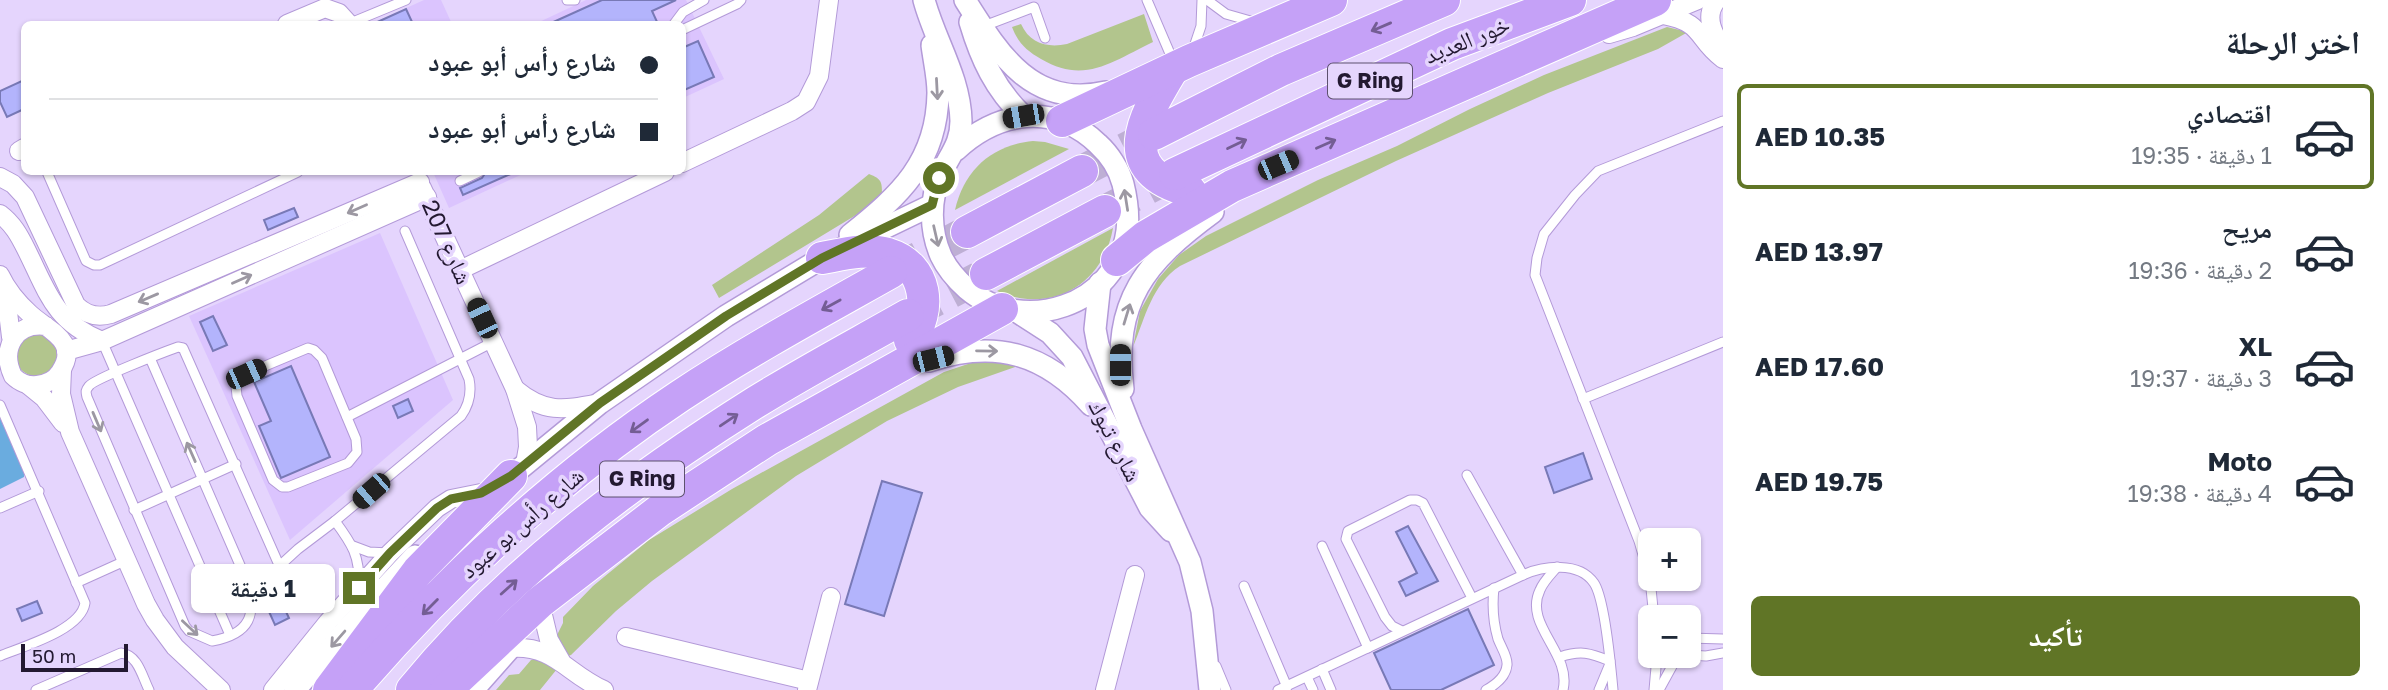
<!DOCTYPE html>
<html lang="ar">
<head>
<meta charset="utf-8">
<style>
	body { margin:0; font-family:"Golos Text","Noto Naskh Arabic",sans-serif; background:#f6f6f7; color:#1f2937; direction:rtl; height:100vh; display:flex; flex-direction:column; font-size:26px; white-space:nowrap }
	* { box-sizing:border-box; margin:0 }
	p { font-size:23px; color:#747a83 }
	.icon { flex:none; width:38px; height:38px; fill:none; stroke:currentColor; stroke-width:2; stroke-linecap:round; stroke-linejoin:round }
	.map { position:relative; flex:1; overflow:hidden; direction:ltr }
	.details { display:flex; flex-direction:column; background:#fff; width:665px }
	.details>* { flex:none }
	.hud { position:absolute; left:21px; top:21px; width:665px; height:154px; border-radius:10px; box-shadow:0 2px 5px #0004; direction:rtl; display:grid; align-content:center; height:154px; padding:0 28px; background:#fff }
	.controls { position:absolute; left:1638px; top:528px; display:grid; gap:14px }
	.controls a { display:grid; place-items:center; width:63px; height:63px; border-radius:10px; background:#fff; box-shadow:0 2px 5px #0004; font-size:35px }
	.scale { position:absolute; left:21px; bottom:18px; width:107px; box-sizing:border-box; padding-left:7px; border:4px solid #231931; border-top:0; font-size:19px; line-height:24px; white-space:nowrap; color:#231931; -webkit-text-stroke:5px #e5d5fd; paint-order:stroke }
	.end { position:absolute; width:32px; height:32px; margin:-16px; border:9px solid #607526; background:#fff; box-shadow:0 0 0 4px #fff }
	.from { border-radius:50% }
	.bubble { position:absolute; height:49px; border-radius:10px; background:#fff; box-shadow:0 2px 5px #0004; font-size:23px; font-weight:700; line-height:49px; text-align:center; direction:rtl }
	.car { position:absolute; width:21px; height:42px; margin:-21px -10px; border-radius:9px; box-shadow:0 0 5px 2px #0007; background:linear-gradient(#222 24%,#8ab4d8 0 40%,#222 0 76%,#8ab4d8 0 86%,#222 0) }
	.hud b { display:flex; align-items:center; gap:24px; height:66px; font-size:26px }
	.hud b+b { border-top:2px solid #e0e1e3 }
	.hud i { width:18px; height:18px; background:#1f2937 }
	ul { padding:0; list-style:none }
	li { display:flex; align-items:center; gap:21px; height:105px; margin:0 14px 10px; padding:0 14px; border:4px solid transparent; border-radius:10px }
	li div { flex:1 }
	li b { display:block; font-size:26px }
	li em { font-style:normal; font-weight:700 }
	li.on { border-color:#607526 }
	li>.icon { width:63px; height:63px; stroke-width:1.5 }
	h2 { padding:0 28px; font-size:32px; line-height:84px }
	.primary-button { display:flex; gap:14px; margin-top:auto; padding:14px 28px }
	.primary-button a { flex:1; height:80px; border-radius:10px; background:#607526; color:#fff; font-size:28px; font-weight:700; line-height:80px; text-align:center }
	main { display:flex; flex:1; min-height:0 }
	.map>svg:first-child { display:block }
</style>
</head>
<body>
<main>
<section class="details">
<h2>اختر الرحلة</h2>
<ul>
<li class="on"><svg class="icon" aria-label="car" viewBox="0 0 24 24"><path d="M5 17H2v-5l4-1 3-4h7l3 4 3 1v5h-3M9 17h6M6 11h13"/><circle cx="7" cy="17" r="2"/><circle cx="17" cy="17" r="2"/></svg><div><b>اقتصادي</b><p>1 دقيقة · 19:35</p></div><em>AED 10.35</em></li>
<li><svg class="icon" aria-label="car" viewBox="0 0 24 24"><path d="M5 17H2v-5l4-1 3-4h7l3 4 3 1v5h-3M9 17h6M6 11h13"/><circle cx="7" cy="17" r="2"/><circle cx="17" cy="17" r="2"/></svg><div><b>مريح</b><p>2 دقيقة · 19:36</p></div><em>AED 13.97</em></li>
<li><svg class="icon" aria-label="car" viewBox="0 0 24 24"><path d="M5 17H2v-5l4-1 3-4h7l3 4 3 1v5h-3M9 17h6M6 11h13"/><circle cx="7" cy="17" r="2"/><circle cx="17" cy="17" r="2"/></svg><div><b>XL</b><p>3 دقيقة · 19:37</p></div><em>AED 17.60</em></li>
<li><svg class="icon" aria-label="car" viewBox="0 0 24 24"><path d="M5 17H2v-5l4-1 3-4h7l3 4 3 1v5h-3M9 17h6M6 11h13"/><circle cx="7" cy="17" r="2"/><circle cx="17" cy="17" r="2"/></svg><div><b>Moto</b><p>4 دقيقة · 19:38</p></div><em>AED 19.75</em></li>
</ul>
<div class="primary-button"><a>تأكيد</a></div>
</section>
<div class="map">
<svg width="1723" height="690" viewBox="0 0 1723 690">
	<rect width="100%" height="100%" fill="#e5d5fd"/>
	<g fill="#dbc4fe">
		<path d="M424,0h17l11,24h-81z"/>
		<path d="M586,0h100l38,79 -41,19 -1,-74h-147z"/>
		<path d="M433,172h94l-78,36z"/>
		<path d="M380,233l73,167 -163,140 -101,-224z"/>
	</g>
	<g fill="#b2c58d">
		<path d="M1144,14l9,28c-40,19 -68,43 -112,17 -14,-8 -23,-16 -29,-32l9,-3c9,20 27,24 46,20z"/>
		<path d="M1667,27l21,5 -30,17 -110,44 -152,68 -216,105c-28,18 -35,52 -47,81l7,-36 18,-32 21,-24 27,-19 112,-56 79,-34 73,-37 74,-34z"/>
		<path d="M1033,141l12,1 24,7 -114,61c9,-40 37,-65 78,-69z"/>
		<path d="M869,174c13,5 13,8 13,21l-11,11 -152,92 -7,-13 107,-70z"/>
		<path d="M1113,228c-10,57 -62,87 -116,63z"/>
		<circle cx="36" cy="355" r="21"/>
		<path d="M1000,360l18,6 -60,21 -71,34 -91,55 -144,105 -36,30 -45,44 -3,1 -11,-21 6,-12v-6l30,-31 56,-46 83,-51 212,-117 33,-11z"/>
		<path d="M537,658l20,11 -17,21h-44l13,-15 10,-1 12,-14z"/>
	</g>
	<path fill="#6aacdf" d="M0,418l24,53v6l-24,12z"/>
	<g fill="#b3b4fc" stroke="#7879b6" stroke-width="2">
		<path d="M602,0h74l-24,11 6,13h-109z"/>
		<path d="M406,9l7,15h-40z"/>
		<path d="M698,41l16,36 -32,14v-43z"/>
		<path d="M24,80v29l-17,8 -7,-15v-11z"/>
		<path d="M486,172h29l-52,23 -3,-7 22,-10z"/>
		<path d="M294,208l4,9 -30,13 -4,-10z"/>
		<path d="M213,316l14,29 -14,6 -13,-29z"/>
		<path d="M291,366l39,91 -49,21 -22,-52 12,-5 -17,-39z"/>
		<path d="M408,399l5,12 -15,7 -5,-12z"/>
		<path d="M1583,453l9,26 -38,14 -9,-26z"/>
		<path d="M882,481l40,12 -38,123 -39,-12z"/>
		<path d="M1408,526l30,55 -32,15 -7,-14 18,-9 -21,-41z"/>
		<path d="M280,599l9,19 -14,7 -9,-20z"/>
		<path d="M37,601l5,12 -20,8 -5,-12z"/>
		<path d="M1468,609l26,56 -53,25h-50l-17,-37z"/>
	</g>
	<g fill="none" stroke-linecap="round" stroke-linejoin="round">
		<g stroke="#beafd4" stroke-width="32" stroke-dasharray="32 16" stroke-linecap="butt">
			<path d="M1082,171l72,-37"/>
			<path d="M1105,211l70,-37"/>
			<path d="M891,272l76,-40"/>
			<path d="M908,315l78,-41"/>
		</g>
		<g stroke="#b39ad8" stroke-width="11">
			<g id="service">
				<path d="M567,0h8"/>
				<path d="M1147,0l27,63"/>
				<path d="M1207,0l19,14 28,8"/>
				<path d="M348,24l58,-24"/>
				<path d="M674,24l9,-12 21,-12"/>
				<path d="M984,26l50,-19 11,31"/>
				<path d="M682,30l55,-26 4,-4"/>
				<path d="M1193,50l8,-24 1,-26"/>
				<path d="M47,172l39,89 8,4h6l198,-93"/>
				<path d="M460,181l19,-9"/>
				<path d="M102,341l128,294"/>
				<path d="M308,348l6,2 8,8 34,81 1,13 -9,11 -60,24h-6l-9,-7 -36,-84 -1,-10 10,-12z"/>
				<path d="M150,358l96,221c12,36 4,55 -34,62l-23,-10 -4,-5 -98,-229c-1,-5 -2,-6 2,-11 5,-7 75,-34 89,-39l5,1 96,217"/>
				<path d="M1583,399l140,-57"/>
				<path d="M0,405l85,198c-4,27 -61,43 -85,53"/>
				<path d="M347,417l146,-75"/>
				<path d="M1467,475l56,100"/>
				<path d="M0,508l39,-17"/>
				<path d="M134,510l102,-46"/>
				<path d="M335,521c17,23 25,35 24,65"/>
				<path d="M353,546l16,6 20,1"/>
				<path d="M1322,546l46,102"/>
				<path d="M1557,567c-6,7 -14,15 -17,23 -17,35 32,63 23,100"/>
				<path d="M76,583l51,-23"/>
				<path d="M1244,586l43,101"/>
				<path d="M250,593l48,-44 37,-28 126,-105c8,-11 11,-22 8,-37l-64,-148"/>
				<path d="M1654,618l-4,-39 -11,-38 -104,-266 2,-17 7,-24 31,-39 23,-24 125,-50"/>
				<path d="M1402,631l-10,-5 -7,-9 -39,-78 2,-8 62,-31h7l6,3 49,95"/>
				<path d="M1689,638l34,1"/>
				<path d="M1689,655l17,1 17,-3"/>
				<path d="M1560,657c21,-7 30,-4 50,4"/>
				<path d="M1216,666l10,24"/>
				<path d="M1322,669l9,21"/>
				<path d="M1307,677l6,13"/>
				<path d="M36,690l85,-37c17,2 21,23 28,37"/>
				<path d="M1278,690l245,-115c20,-9 56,-14 71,8 11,16 17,85 19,107"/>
				<path d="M1486,690c9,-5 20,-13 21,-25 1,-8 -6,-18 -9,-26 -5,-17 -6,-33 -4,-51"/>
				<path d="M1599,690l10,-24"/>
				<path d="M1654,690l3,-34"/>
				<path d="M1659,690l18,-33"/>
			</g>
		</g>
		<g stroke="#b39ad8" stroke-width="20">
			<g id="minor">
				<path d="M1717,0c-13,15 -5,33 6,47"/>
				<path d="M1663,15c42,8 32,23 60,44"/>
				<path d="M287,24l38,-16 14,5 10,11"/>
				<path d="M1609,34l24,-7 65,-27"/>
				<path d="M19,151l5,-3"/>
				<path d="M682,163l110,-52 14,-9 13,-26 10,-76"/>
				<path d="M0,177l13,7 12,13 51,108c10,10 21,13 35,9l309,-132"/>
				<path d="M422,188l93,201 12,38 1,20 -3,17"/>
				<path d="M0,214c13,10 19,21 26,35 22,44 28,72 76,92"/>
				<path d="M460,270l205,-98"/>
				<path d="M0,275c7,15 18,28 30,39 17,16 51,27 30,58 -5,8 -13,12 -23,13 -9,1 -18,-3 -24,-9 -13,-27 2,-54 33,-50"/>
				<path d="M5,287l6,50"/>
				<path d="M66,351l36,-10 325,-144"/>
				<path d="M62,370l-1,24 9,38 76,172 9,16 20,27 46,43"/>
				<path d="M28,385l16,13 19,25"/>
				<path d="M515,389c30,25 48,21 85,14"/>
				<path d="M543,615l6,25 12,21"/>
				<path d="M626,637l183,44"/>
				<path d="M511,648c44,-3 56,26 93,42"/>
				<path d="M273,690l55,-68 62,-69 47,-45 14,-9 30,-6"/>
				<path d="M807,690l24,-93"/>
				<path d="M1105,690l30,-115"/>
			</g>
		</g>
		<g stroke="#b39ad8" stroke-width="24">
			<g id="tertiary">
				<path d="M924,0c11,41 36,77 37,121 0,23 -11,33 -20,53 -12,26 -11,57 0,82 6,13 16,24 26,33 56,47 150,17 160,-58 2,-17 0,-31 -4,-47 -4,-15 -14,-30 -25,-40 -44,-42 -100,-33 -142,6"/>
				<path d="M965,0c34,54 67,109 141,92"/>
				<path d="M970,22c11,37 25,67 53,94"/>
				<path d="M850,235c50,-40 87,-73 88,-142 0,-16 -4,-32 -6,-48"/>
				<path d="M1100,283l-5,46 3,16 33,84 59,133 12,49 8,79"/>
				<path d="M1019,313l31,20 22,24 78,151 21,23"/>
				<path d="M929,361c66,-22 116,-8 162,44"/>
				<path d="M1123,389c-11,-88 22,-127 90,-177"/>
				<path d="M499,483l12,-7 89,-73 126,-87 96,-58 110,-53"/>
				<path d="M295,690l51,-60 69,-74"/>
				<path d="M473,690l38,-43"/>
			</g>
		</g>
		<g stroke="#fff" stroke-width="34">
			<g id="motorway">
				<path d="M1172,70c-29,48 -60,101 18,121"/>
				<path d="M1062,121l127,-60 142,-61"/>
				<path d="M1154,134l127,-64 163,-70"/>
				<path d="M1175,174l277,-130 118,-44"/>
				<path d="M967,232l115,-61"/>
				<path d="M822,258c22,-4 44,-10 66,-4 40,12 44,57 22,86"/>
				<path d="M1117,260l28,-23 87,-51 423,-186"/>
				<path d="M986,274l119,-63"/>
				<path d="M329,690l89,-119 93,-95"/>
				<path d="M352,690c93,-109 209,-215 328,-294 68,-45 140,-84 211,-124"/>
				<path d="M412,690c96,-117 217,-208 344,-288 50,-31 101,-58 152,-87"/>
				<path d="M446,690l94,-88 120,-92 107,-70 235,-131"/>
			</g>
		</g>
		<use href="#service" stroke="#fff" stroke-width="9"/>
		<use href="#minor" stroke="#fff" stroke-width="18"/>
		<use href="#tertiary" stroke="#fff" stroke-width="21"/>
		<use href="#motorway" stroke="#c5a1f7" stroke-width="32"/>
	</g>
	<defs><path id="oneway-shaft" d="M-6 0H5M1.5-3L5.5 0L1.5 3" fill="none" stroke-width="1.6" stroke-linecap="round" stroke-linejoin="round" transform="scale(1.75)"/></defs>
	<g stroke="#745d94">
		<use href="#oneway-shaft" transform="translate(1381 27) rotate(157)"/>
		<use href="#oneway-shaft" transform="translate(1237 144) rotate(-26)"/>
		<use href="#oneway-shaft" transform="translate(1326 144) rotate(-24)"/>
		<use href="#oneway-shaft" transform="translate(831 305) rotate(151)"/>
		<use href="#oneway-shaft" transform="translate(729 420) rotate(-34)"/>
		<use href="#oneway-shaft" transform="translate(639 426) rotate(144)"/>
		<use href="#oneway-shaft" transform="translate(509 587) rotate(-42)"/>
		<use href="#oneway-shaft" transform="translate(430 607) rotate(135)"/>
	</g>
	<g stroke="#9c98a2">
		<use href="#oneway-shaft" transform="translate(937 89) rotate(87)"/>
		<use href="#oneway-shaft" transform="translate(1126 200) rotate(-99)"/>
		<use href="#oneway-shaft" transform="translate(357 209) rotate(156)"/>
		<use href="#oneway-shaft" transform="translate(936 236) rotate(77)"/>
		<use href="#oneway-shaft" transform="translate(242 279) rotate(-24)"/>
		<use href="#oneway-shaft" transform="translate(148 298) rotate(157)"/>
		<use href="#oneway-shaft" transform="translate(1127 314) rotate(-73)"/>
		<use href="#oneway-shaft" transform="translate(987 351) rotate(1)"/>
		<use href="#oneway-shaft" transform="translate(97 422) rotate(67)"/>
		<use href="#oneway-shaft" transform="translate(191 452) rotate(-114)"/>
		<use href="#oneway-shaft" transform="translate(190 628) rotate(43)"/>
		<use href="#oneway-shaft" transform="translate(338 639) rotate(131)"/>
	</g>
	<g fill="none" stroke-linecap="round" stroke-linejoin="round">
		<path stroke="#607526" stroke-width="9" d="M359,588l31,-35 47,-45 14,-9 30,-6 30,-17 89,-73 126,-87 96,-58 110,-53 7,-27"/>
	</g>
	<g text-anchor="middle" stroke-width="7" stroke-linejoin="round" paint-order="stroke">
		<g fill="#e5d5fd" stroke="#5d516e" stroke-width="2">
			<rect x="1328" y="63.5" width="84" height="35" rx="5"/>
			<rect x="600" y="461.5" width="84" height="35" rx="5"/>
		</g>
		<g font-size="21" font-weight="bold" fill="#231931">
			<text x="1370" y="88">G Ring</text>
			<text x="642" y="486">G Ring</text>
		</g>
		<g font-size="23" fill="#231931" stroke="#e5d5fd">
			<text transform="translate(1467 40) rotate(-22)" y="8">خور العديد</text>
			<text transform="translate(447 242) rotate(66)" y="8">شارع 207</text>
			<text transform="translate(1115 441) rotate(63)" y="8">شارع تبوك</text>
			<text transform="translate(522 523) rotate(-41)" y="8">شارع رأس بو عبود</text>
		</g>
	</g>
</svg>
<div class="controls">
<a>+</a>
<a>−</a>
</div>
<div class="scale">50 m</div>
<i class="end from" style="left:939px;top:178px"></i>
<i class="end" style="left:359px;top:588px"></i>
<div class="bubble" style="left:191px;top:564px;width:144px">1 دقيقة</div>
<i class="car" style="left:1023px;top:116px;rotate:260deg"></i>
<i class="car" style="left:1278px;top:165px;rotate:67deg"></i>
<i class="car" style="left:482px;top:318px;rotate:335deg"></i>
<i class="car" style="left:933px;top:359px;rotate:76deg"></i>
<i class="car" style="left:1120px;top:365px;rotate:0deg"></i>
<i class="car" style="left:246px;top:374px;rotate:66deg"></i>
<i class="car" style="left:371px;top:491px;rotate:229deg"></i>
<div class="hud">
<b><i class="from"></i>شارع رأس أبو عبود</b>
<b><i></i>شارع رأس أبو عبود</b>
</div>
</div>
</main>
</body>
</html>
